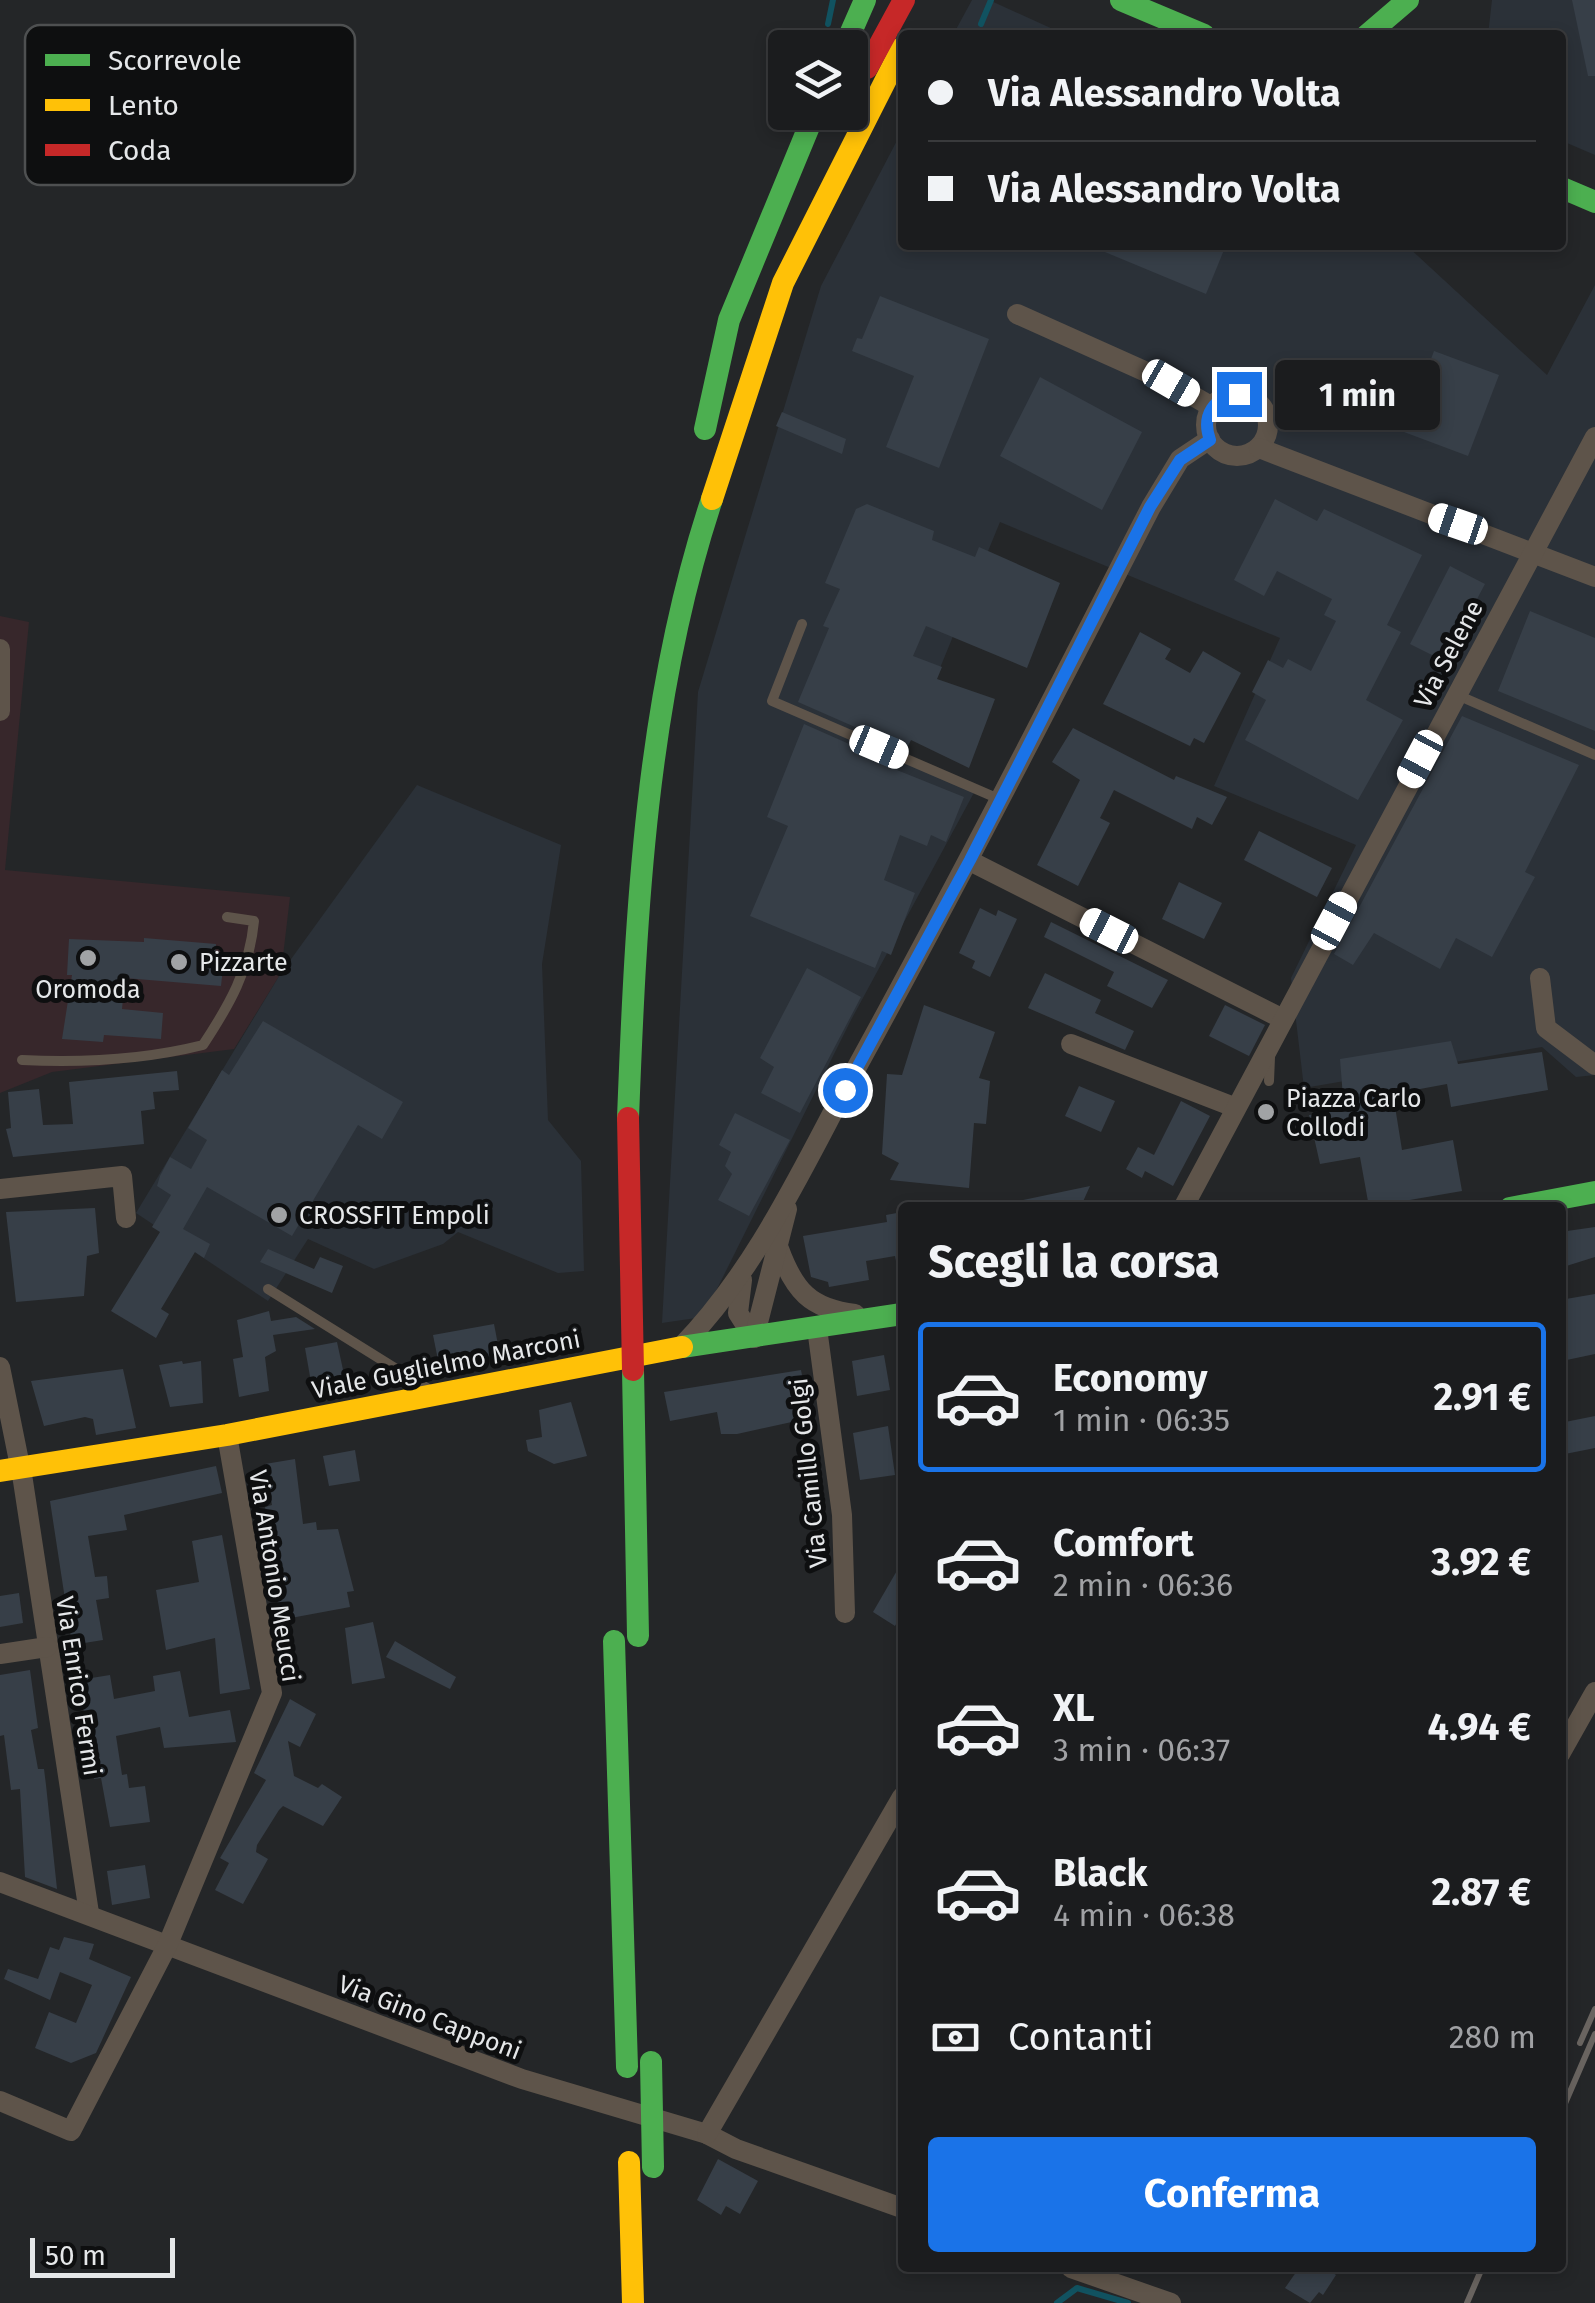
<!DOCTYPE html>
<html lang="it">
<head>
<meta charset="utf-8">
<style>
	body { margin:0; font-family:"Fira Sans",sans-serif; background:#28292b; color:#f1f3f6; height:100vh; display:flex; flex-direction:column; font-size:38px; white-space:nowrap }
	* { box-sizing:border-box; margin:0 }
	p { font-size:32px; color:#a0a1a4 }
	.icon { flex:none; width:55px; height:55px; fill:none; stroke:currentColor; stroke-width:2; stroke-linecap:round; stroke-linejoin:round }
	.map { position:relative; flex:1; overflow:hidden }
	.panel { position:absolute; left:898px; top:1202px; width:668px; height:1070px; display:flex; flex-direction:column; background:#1b1c1e; border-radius:10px; box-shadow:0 5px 15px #0003,0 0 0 2px #393a3c }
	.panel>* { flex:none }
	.banner { position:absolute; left:898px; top:30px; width:668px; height:220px; border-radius:10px; box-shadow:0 5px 15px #0003,0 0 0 2px #393a3c; display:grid; align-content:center; height:220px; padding:0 30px; background:#1b1c1e }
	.fabs { position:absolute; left:768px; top:30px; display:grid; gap:20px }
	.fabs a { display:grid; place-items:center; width:100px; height:100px; border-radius:10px; background:#1b1c1e; box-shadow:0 5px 15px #0003,0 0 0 2px #393a3c; font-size:50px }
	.scale { position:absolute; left:30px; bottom:25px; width:145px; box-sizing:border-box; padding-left:10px; border:5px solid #e5e7e9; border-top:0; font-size:28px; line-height:35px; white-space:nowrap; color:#e5e7e9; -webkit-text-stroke:8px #0e0f10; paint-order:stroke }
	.end { position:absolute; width:45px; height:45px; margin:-22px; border:12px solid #1a73e8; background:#fff; box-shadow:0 0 0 5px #fff }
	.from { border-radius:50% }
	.bubble { position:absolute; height:70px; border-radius:10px; background:#1b1c1e; box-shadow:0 5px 15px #0003,0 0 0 2px #393a3c; font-size:32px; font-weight:700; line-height:70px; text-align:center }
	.car { position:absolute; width:30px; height:60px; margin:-30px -15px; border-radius:12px; box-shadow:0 0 8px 2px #0007; background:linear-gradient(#fff 24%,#345 0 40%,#fff 0 76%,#345 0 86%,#fff 0) }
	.banner b { display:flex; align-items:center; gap:35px; height:95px; font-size:38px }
	.banner b+b { border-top:2px solid #393a3c }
	.banner i { width:25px; height:25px; background:#f1f3f6 }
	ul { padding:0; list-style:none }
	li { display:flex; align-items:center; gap:30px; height:150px; margin:0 20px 15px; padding:0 10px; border:5px solid transparent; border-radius:10px }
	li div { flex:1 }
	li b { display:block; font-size:38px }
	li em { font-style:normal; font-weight:700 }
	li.on { border-color:#1a73e8 }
	li>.icon { width:90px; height:90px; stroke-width:1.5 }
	h2 { padding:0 30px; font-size:45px; line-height:120px }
	.pay { display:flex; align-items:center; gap:25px; height:110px; padding:0 30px; font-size:38px }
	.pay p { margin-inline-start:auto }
	.primary-button { display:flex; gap:20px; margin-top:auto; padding:20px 30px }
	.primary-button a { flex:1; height:115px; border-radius:10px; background:#1a73e8; color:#fff; font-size:40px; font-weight:700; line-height:115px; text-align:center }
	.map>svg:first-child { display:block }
</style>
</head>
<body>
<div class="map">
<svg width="1595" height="2303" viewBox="0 0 1595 2303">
	<rect width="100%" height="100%" fill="#242628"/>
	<path fill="#37272b" d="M0,616l29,6 -24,248 285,27 -9,76 -47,76 -182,23 -52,21z"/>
	<g fill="#2b3138">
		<path d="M972,0h17l77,35h-113z"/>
		<path d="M1492,0h103v155l-35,-15v-105h-72z"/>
		<path d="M902,131v114h504l141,130 48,-90v790l-19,2 -34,-30 -238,41 -13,-110 65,-133 -142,-59 66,-148 -280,-116 -97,236 73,31 -125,231 -148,297 -41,6 36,-631 123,-406z"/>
		<path d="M417,785l144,60 -19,119 6,156 33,41 3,110 -26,2 -100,-41 -15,12 -69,25 -66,-30 -40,62 -132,-88 145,-240z"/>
	</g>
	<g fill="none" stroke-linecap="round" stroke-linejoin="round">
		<g stroke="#115260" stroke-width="6">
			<path d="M828,24l5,-24"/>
			<path d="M981,24l10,-24"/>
			<path d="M1057,2303l20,-15 51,15"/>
		</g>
	</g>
	<g fill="#373f48">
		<path d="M1572,0h23v76h-7z"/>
		<path d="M1088,245h138l-20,49z"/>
		<path d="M880,296l109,43 -50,129 -53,-21 28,-71 -62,-25 5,-13 5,1z"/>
		<path d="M1434,351l65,24 -31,81 -64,-24z"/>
		<path d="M1040,377l102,55 -40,78 -102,-54z"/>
		<path d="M782,412l64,27 -4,15 -66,-28z"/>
		<path d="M1275,499l42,22 7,-12 98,46 -35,70 14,7 -35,68 37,20 -45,80 -113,-60 21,-40 -14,-8 16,-32 15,8 5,-9 23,12 25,-50 -12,-6 8,-16 -55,-28 -13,25 -30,-16z"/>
		<path d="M867,504l67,27 -2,9 43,17 4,-10 81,36 -33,85 -101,-42 -13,30 29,11 -5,12 58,20 -26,69 -58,-28 -3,6 -28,-8 -82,-36 31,-74 -6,-2 17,-37 -15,-6 31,-74z"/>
		<path d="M1450,566l35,18 -41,77 -34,-17z"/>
		<path d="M1530,611l65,27v93l-97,-40z"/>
		<path d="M1140,632l31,17 -6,10 25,14 13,-22 38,22 -37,70 -10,-5 -4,8 -87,-42z"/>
		<path d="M1462,716l117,49 -54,107 10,5 -43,80 -36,-19 -16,31 -66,-36 -21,32 -19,-11z"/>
		<path d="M804,724l70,31 -2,5 92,37 -18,45 -15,-7 -4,11 -27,-11 -16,45 31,13 -24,62 -9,-4 -7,17 -125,-52 38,-90 -21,-9z"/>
		<path d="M1073,728l101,52 2,-4 51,21 -15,28 -15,-8 -5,12 -78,-39 -14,28 10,5 -32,63 -41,-21 43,-85 -28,-18z"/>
		<path d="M1259,831l73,37 -15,29 -73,-37z"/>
		<path d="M1179,882l43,21 -18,36 -42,-20z"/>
		<path d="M980,908l16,8 2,-6 19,9 -27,58 -18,-9 3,-7 -16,-8z"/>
		<path d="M1051,922l117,58 -16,28 -45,-22 7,-14 -70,-35z"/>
		<path d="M144,938l72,6 -2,24h9l-2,18 -96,-8 -3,31 41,4 -2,26 -57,-4 -1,7 -41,-3 10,-64h-5l2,-36 75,3z"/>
		<path d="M807,968l54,29 -61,116 -39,-20 13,-26 -14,-9z"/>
		<path d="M1045,973l56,27 -6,13 39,18 -9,19 -97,-42z"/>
		<path d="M924,1005l71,27 -16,46 11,3 -4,43 -12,-1 -5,65 -79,-8 9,-17 -17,-9 5,-80 15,1z"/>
		<path d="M1225,1005l40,20 -16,31 -40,-20z"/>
		<path d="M263,1021l140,81 -21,37 -24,-14 -66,111 -85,-49 -24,42 27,15 -6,14 -9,-6 -34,57 8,5 -13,24 -45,-27 49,-79 -8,-5 19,-32 -14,-9 3,-10 10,-19 21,12 16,-29 -19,-12 34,-58 7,5z"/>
		<path d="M1451,1041l7,23 84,-12 6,38 -97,17 -4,-23 -54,10 9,56 51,-10 9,51 -93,16 -9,-50 -40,7 -11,-49 35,-5 -4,-51z"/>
		<path d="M177,1071l2,19 -26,2 2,17 -14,2 3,33 -131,13 -7,-28 5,-1 -3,-36 31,-3 4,36 30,-1 -4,-42z"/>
		<path d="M1079,1086l36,15 -14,31 -36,-16z"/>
		<path d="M1181,1101l29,15 -37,70 -28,-15 -3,7 -16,-9 12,-22 16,8z"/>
		<path d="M735,1113l55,27 -41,76 -31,-16 14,-26 -7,-8 6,-14 -12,-7z"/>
		<path d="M1090,1186l-9,20 -58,2v-8z"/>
		<path d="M95,1208l4,45 -12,3 -3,40 -68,6 -10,-90z"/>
		<path d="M902,1212v48l-6,1 -1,-5 -29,5 3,19 -40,7 -1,-5 -17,-5 -8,-41 84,-14 -1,-7z"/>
		<path d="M1595,1227v30l-35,11v-36z"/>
		<path d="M268,1249l46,20 6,-12 23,9 -11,27 -72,-31z"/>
		<path d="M1595,1294v60l-33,7 -2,-61z"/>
		<path d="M269,1311l2,10 25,-4 19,12 -42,6 3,16 -11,6 4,34 -30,6 -6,-38 10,-2 -6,-37z"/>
		<path d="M494,1324l6,31 -61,10 -6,-30z"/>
		<path d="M337,1342l8,37 -34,3 -6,-34z"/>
		<path d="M884,1355l6,35 -33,6 -5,-35z"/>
		<path d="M182,1361l1,3 18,-3 2,42 -33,4 -11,-42z"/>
		<path d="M123,1369l13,59 -40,7 -3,-16 -8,-2 -41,9 -13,-45z"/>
		<path d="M801,1370l9,48 -73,16h-16l-4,-22 -47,9 -6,-29z"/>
		<path d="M571,1402l16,54 -33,8 -26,-13 -2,-11 16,-3 -3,-27z"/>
		<path d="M1595,1416v32l-35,7v-32z"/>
		<path d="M888,1426l7,49 -35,5 -7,-47z"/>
		<path d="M355,1450l5,31 -31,5 -6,-30z"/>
		<path d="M295,1459l8,65 13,-2 1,8 21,-1 16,62 -7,1 3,15 -70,13 -15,-113 7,-2 -7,-41z"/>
		<path d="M216,1466l6,27 -98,22 3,15 -39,6 7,41 12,-1 2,22 -13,2 7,40 -31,5 -22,-144z"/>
		<path d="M222,1535l28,154 -30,5 -5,-56 -49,12 -10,-60 43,-8 -7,-41z"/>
		<path d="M902,1562v51l-7,13 -22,-14z"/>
		<path d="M19,1593l4,30 -23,4v-31z"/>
		<path d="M373,1622l12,56 -33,6 -7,-56z"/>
		<path d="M395,1641l61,36 -6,12 -64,-32z"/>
		<path d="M30,1670l8,58 -7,2 7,39h6l2,16 11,104 -32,-12 -5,-88 -9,1 -7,-55 -4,1v-61z"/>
		<path d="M180,1671l9,46 41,-7 6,32 -72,6 -4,-21 -44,9 6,39 5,-1 2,14 16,-2 5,36 -40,5 -9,-49 -7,1 -15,-99 31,-5 4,24 41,-8 -2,-15z"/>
		<path d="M290,1699l26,15 -16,33 -12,-6 6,35 24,12 4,-4 20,13 -19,29 -40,-20 -4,4 -22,35 -1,7 12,7 -25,45 -28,-14 14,-27 -9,-5 46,-78 -12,-7z"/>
		<path d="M145,1865l5,33 -38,7 -5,-34z"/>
		<path d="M64,1937l30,7 -5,15 42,18 -35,76 -25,10 -36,-15 14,-36 27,11 16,-38 -32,-13 -10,28 -46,-21 4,-10 30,10 12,-32 9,3z"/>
		<path d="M718,2159l40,22 -18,33 -14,-8 -5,9 -24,-15z"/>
		<path d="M1299,2268h27l10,7 -13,20 -4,-3 -9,11 -25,-15z"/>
	</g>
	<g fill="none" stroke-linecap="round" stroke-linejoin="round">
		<g stroke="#5e544a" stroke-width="10">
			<path d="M802,624l-30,77 227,98"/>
			<path d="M1455,694l140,61"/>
			<path d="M22,1060c61,3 121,0 181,-15 27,-41 46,-74 51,-124l-27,-4"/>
			<path d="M1269,1081l1,-24"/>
			<path d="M268,1289l162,101"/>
		</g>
		<g stroke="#5e544a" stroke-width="20">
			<path d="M1017,314l154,69 41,24"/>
			<circle cx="1237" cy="425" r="31"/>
			<path d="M1259,448l336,129"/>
			<path d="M0,649v62"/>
			<path d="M970,861l313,158"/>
			<path d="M1540,978l6,50 49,37"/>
			<path d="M1071,1044l163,63"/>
			<path d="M0,1189l122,-13 4,42"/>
			<path d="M1183,1208l412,-771"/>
			<path d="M779,1249c15,41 31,60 76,65"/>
			<path d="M742,1280l-4,33 16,25"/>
			<path d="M817,1328l25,187 3,98"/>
			<path d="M754,1338l33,-129"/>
			<path d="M681,1347c78,-80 124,-185 177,-282 101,-184 197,-371 293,-558l29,-48 30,-20"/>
			<path d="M0,1367l23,114 66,432"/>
			<path d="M0,1654l47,-7"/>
			<path d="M1560,1754l35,-62"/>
			<path d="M0,1882l522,197 185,55 29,15 166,59"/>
			<path d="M0,2101l71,30 97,-187 104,-251 -45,-258"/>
			<path d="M707,2134l195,-337"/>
			<path d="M1071,2268l100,35"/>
		</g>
		<g stroke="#4caf50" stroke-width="22">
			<path d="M1121,0l83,35"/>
			<path d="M1367,35l41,-35"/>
			<path d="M844,48l21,-48"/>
			<path d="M1560,187l35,15"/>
			<path d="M705,429l24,-109 86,-208"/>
			<path d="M628,1118c8,-207 18,-421 84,-619"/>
			<path d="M1510,1208l85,-16"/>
			<path d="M682,1347l220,-33"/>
			<path d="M614,1641l13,426"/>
		</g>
		<g stroke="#ffc107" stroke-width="22">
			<path d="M712,499l71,-216 119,-235"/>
			<path d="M0,1471l227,-36 455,-88"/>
			<path d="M629,2162l4,141"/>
		</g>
		<path stroke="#c62828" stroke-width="22" d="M867,68l37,-68"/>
		<g stroke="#696460" stroke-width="6">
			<path d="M1580,2043l15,-34"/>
			<path d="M1560,2115l35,-81"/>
			<path d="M1467,2303l15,-35"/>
		</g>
		<g stroke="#4caf50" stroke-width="22">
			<path d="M633,1370l5,266"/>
			<path d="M651,2062l2,105"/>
		</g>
		<path stroke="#c62828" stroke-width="22" d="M628,1118l5,252"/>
	</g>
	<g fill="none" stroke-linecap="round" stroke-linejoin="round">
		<path stroke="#1a73e8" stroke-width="12" d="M845,1090l125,-230 180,-353 30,-47 30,-20c-9,-25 4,-43 29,-46"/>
	</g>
	<g fill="#a1a3a5" stroke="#0e0f10" stroke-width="4">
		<circle cx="88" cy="958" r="10"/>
		<circle cx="179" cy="962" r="10"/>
		<circle cx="1266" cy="1112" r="10"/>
		<circle cx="279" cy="1215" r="10"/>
	</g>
	<g text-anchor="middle" stroke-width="10" stroke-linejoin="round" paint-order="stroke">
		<g font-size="25" fill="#e5e7e9" stroke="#0e0f10">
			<text transform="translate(1448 654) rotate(-62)" y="9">Via Selene</text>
			<text transform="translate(446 1364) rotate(-11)" y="9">Viale Guglielmo Marconi</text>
			<text transform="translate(808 1473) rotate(-96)" y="9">Via Camillo Golgi</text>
			<text transform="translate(275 1576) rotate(81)" y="9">Via Antonio Meucci</text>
			<text transform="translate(79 1686) rotate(81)" y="9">Via Enrico Fermi</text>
			<text transform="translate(430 2017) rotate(21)" y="9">Via Gino Capponi</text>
		</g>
		<g font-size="25" fill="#e5e7e9" stroke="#0e0f10" text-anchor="start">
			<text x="199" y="971">Pizzarte</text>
			<text x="88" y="998" text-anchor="middle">Oromoda</text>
			<text x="1286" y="1107">Piazza Carlo<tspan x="1286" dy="29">Collodi</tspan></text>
			<text x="299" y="1224">CROSSFIT Empoli</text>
		</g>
	</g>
	<rect x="25" y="25" width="330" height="160" rx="15" fill="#0e0f10" stroke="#4e5051" stroke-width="2.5"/>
	<rect x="45" y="54" width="45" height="12" fill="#4caf50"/>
	<rect x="45" y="99" width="45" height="12" fill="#ffc107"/>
	<rect x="45" y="144" width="45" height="12" fill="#c62828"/>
	<g font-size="28" fill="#e5e7e9">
		<text x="108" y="70">Scorrevole</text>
		<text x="108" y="115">Lento</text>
		<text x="108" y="160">Coda</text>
	</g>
</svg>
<div class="fabs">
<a><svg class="icon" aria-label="layers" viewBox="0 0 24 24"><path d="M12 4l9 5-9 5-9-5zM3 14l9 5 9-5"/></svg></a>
</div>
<div class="scale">50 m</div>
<i class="end from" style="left:845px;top:1090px"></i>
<i class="end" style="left:1239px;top:394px"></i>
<div class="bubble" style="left:1275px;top:360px;width:165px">1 min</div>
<i class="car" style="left:1171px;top:383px;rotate:120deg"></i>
<i class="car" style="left:1458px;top:524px;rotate:289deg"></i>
<i class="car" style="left:879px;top:747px;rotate:113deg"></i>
<i class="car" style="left:1420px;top:759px;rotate:208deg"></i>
<i class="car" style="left:1334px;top:921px;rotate:28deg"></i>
<i class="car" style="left:1109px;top:931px;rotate:297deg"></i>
<div class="banner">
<b><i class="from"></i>Via Alessandro Volta</b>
<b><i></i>Via Alessandro Volta</b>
</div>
<section class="panel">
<h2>Scegli la corsa</h2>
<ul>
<li class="on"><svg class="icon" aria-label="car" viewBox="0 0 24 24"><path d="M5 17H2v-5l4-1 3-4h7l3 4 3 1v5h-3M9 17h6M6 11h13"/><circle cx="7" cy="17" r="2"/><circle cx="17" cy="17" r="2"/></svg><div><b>Economy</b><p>1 min · 06:35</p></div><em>2.91 €</em></li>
<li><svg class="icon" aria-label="car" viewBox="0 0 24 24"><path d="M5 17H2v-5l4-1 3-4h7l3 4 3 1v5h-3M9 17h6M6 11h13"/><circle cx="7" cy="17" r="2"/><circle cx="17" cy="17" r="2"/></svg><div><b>Comfort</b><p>2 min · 06:36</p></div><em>3.92 €</em></li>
<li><svg class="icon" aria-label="car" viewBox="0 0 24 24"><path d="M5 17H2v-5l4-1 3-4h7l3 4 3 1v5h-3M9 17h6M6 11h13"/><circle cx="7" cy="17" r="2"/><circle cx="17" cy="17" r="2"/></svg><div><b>XL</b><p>3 min · 06:37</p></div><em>4.94 €</em></li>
<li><svg class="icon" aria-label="car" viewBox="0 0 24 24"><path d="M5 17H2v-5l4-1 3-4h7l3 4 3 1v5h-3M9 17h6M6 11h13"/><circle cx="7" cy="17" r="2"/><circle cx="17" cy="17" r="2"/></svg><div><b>Black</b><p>4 min · 06:38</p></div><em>2.87 €</em></li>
</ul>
<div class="pay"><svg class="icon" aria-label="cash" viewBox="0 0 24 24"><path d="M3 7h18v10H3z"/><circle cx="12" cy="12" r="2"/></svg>Contanti<p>280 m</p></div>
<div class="primary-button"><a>Conferma</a></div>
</section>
</div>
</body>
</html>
